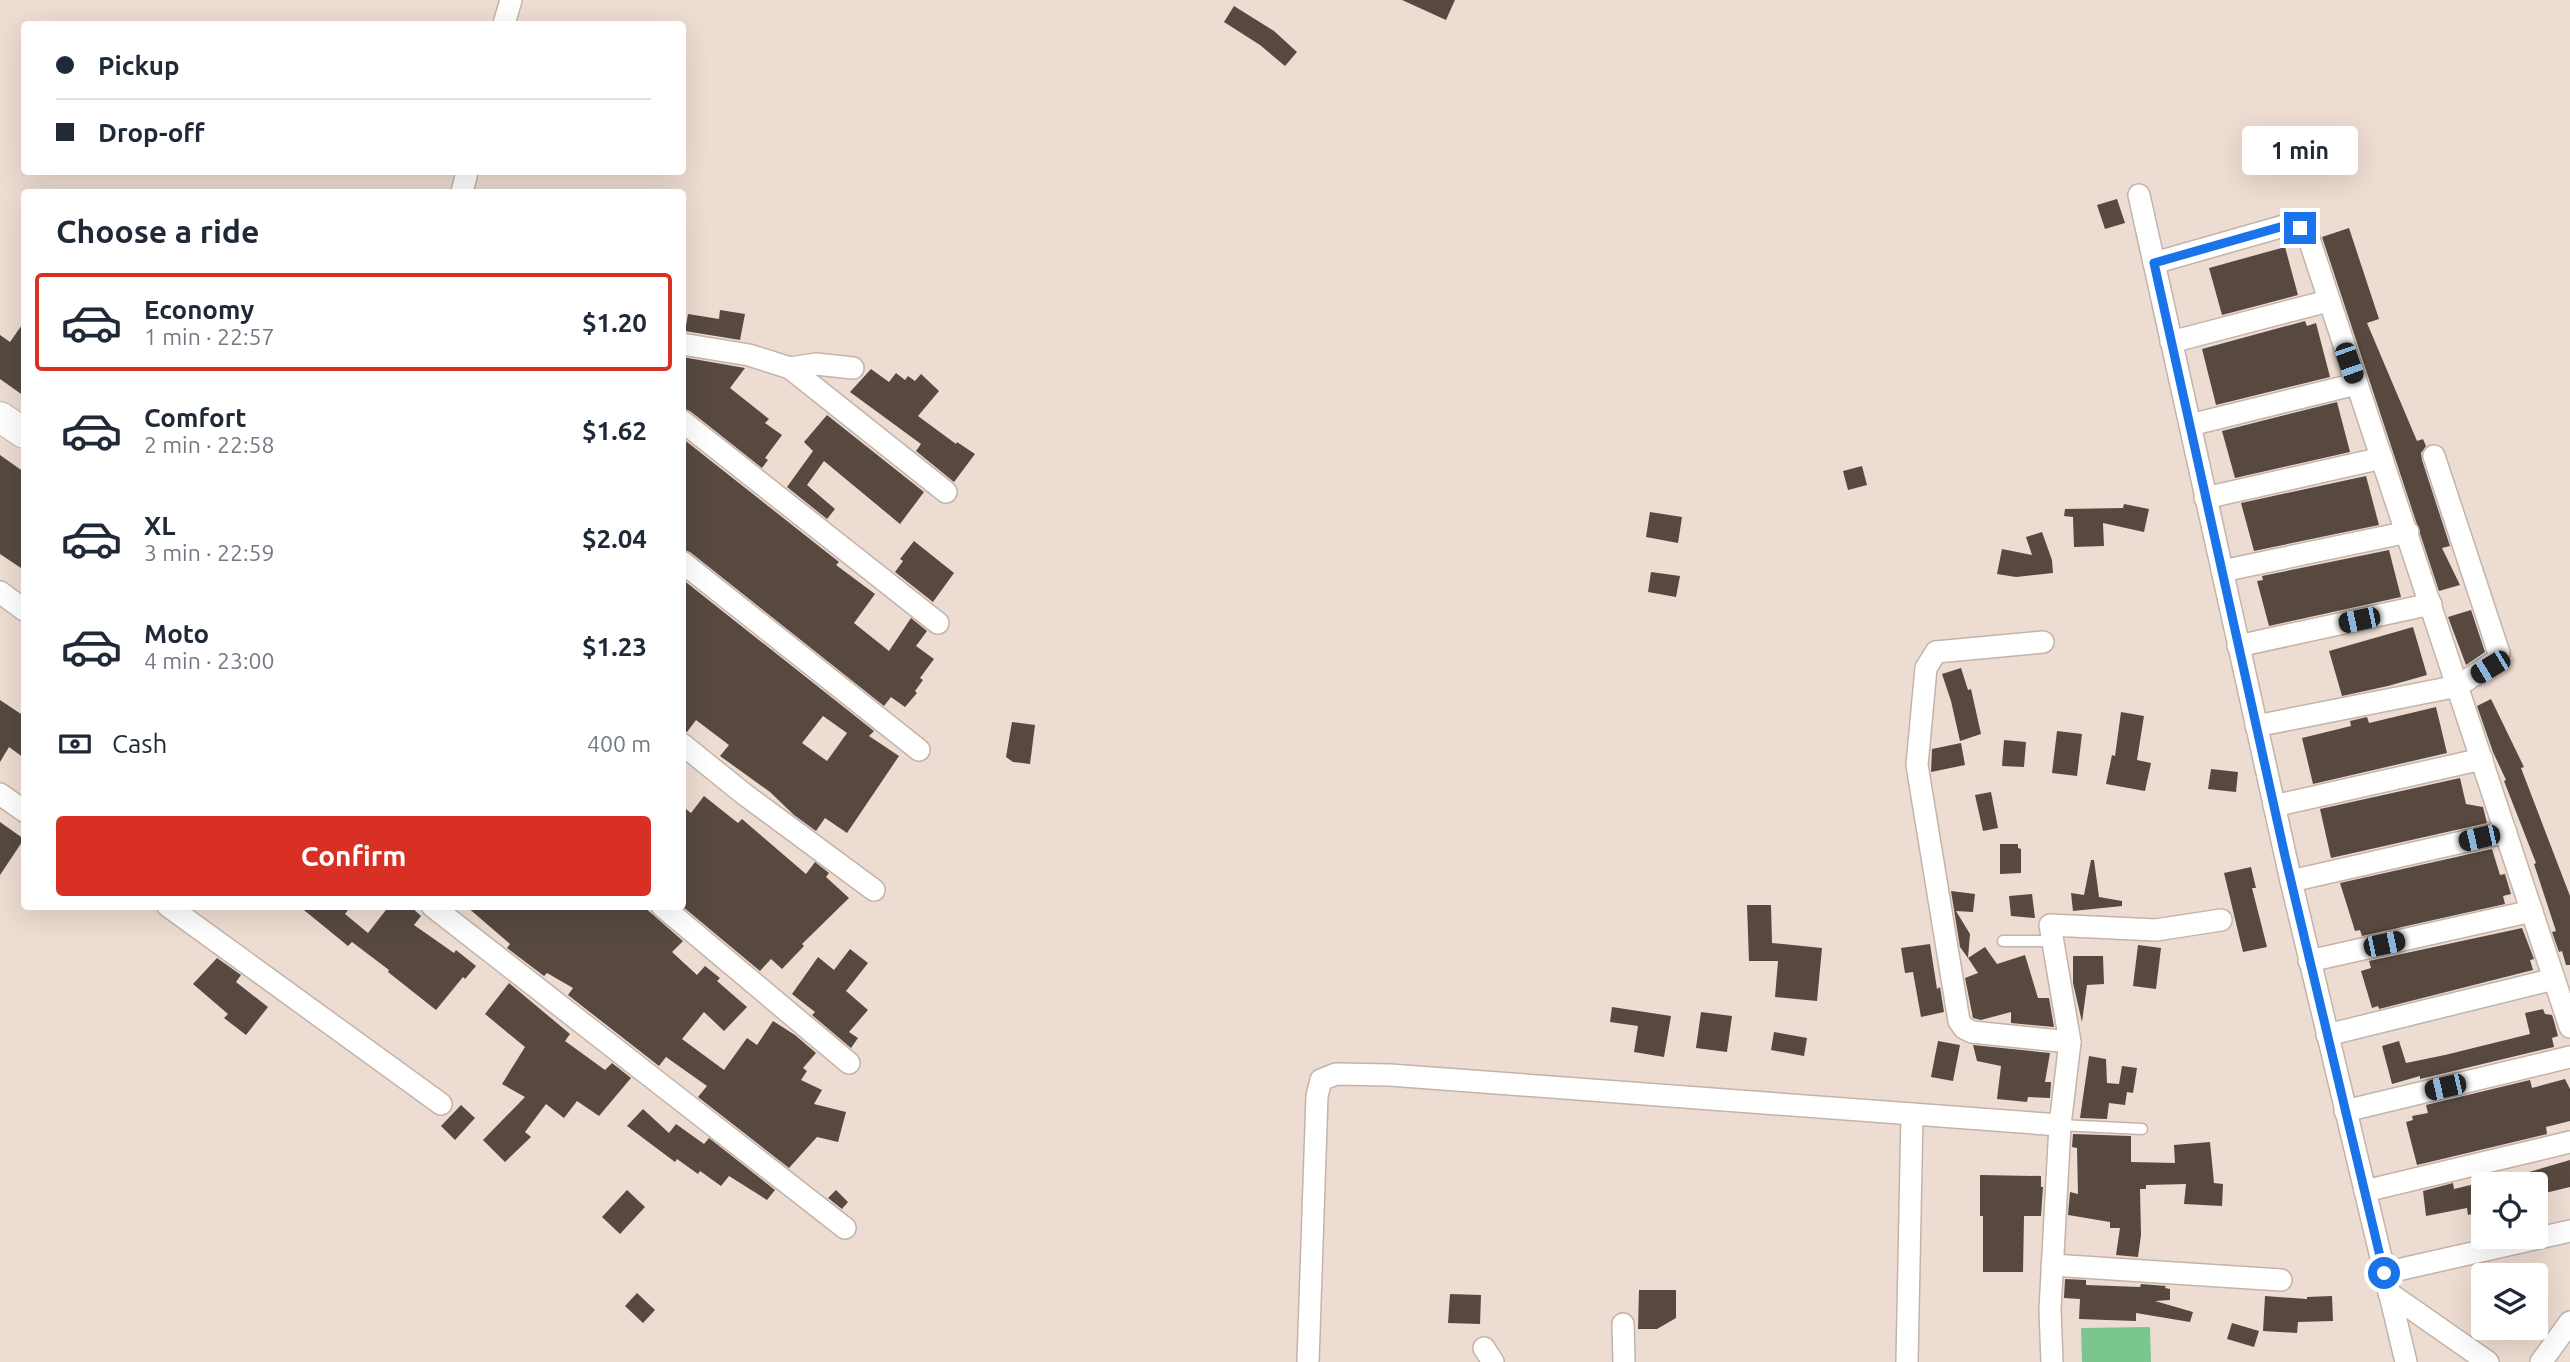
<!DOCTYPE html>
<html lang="en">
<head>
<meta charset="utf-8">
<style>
	body { margin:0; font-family:Ubuntu,sans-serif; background:#f2f2f3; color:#1f2937; height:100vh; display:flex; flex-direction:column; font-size:26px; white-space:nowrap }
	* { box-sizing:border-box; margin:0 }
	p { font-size:23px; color:#747a83 }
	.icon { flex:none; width:38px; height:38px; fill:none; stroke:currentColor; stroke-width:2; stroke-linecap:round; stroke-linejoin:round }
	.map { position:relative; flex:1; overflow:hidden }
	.drawer { position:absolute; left:21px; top:189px; width:665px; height:721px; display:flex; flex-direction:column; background:#fff; border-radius:7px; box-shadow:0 7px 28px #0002 }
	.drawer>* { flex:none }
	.guide { position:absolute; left:21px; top:21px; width:665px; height:154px; border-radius:7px; box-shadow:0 7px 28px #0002; display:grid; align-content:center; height:154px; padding:0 35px; background:#fff }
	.tools { position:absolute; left:2471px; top:1172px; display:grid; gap:14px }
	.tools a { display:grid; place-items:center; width:77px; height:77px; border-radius:7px; background:#fff; box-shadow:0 7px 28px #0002; font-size:35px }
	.end { position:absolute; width:32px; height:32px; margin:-16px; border:9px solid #1a73e8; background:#fff; box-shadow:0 0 0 4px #fff }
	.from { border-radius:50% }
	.bubble { position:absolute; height:49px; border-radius:7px; background:#fff; box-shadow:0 7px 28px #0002; font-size:23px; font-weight:600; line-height:49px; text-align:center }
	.car { position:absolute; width:21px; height:42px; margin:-21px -10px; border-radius:9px; box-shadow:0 0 5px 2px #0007; background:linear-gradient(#222 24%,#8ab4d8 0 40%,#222 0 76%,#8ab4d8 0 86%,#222 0) }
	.guide b { display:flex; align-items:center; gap:24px; height:66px; font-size:26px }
	.guide b+b { border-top:2px solid #e0e1e3 }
	.guide i { width:18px; height:18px; background:#1f2937 }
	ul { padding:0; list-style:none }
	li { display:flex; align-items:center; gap:21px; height:98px; margin:0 14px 10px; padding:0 21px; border:4px solid transparent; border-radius:7px }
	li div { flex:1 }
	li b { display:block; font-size:26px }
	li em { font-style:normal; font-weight:600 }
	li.current { border-color:#d93025 }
	li>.icon { width:63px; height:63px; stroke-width:1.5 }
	h2 { padding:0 35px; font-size:32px; line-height:84px }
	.pay { display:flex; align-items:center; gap:18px; height:77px; padding:0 35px; font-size:26px }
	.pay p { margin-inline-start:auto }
	.action { display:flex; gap:14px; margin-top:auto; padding:14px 35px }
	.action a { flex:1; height:80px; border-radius:7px; background:#d93025; color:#fff; font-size:28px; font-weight:600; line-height:80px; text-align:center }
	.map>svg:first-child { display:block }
</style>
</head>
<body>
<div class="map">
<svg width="2570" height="1362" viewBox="0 0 2570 1362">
	<rect width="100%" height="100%" fill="#eddcd1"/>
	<path fill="#7bc58e" d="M2150,1327l1,35h-69l-1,-34z"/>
	<g fill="#574940" fill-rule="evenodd">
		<path d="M1402,0h53l-9,20z"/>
		<path d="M1234,6l40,25 23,21 -12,14 -25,-21 -36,-23z"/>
		<path d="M2117,199l8,24 -20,6 -8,-24z"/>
		<path d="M2349,228l30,91 -12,4 50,118 6,-2 3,7 -5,7 1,7 28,86 -8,2 18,37 -21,6 -117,-354z"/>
		<path d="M2285,247l13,48 -76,20 -13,-47z"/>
		<path d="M720,310l25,4 -5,26 -55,-9 3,-17 31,5z"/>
		<path d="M2305,321l2,5 9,-3 14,54 -114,28 -14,-56z"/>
		<path d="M24,322v74l-24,-17v-44l10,7z"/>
		<path d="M682,357l63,11 -15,20 39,31 -4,4 17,12 -17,23 3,2 -6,8 -72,-57 -8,-3z"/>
		<path d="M871,369l18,13 7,-9 9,7 3,-4 7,5 6,-7 18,17 -21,25 38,28 1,-2 18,12 -21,28 -38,-31 5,-7 -71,-52z"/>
		<path d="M2337,402l13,50 -115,26 -13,-47z"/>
		<path d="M827,415l97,77 -24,32 -76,-63 -17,24 28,24 -8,10 -40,-32 26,-36 -9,-9z"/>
		<path d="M682,438l157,124 -3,3 39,29 -21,29 35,28 22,-33 16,13 -11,15 18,13 -14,19 3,2 -8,11 2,2 -12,14 -14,-10 -7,9 -194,-154 -8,-3z"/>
		<path d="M0,455l24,17v98l-24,-16z"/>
		<path d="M1862,466l5,19 -19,5 -5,-19z"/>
		<path d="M2366,476l13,49 -125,26 -13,-48z"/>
		<path d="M2124,504l25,5 -5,23 -41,-9 1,23 -30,1 -1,-30 -9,-1 1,-7 58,-1z"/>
		<path d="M1650,512l32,5 -4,26 -32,-6z"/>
		<path d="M2042,532l10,28 1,13 -37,4 -19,-3 5,-25 30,6 -6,-18z"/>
		<path d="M914,541l40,32 -21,29 -38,-30 8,-11 -3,-2z"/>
		<path d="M2389,550l12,47 -132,29 -12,-45 6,-1 -1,-4z"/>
		<path d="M1651,572l29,4 -4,21 -28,-5z"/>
		<path d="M682,579l192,152 -5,5 30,20 -52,77 -22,-15 -9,13 -22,-16 -24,-23 -50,-36 9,-11 -33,-25 -9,12 -5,-1zM823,716l24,17 -20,28 -25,-18z"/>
		<path d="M2471,610l14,42 -19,13 -18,-48z"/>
		<path d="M2413,627l14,48 -39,11 -46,10 -13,-45z"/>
		<path d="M1961,668l7,22 3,-1 10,45 -21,7 -9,-40 -9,-27z"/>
		<path d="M2491,699l33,68 -3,1 49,128v69h-4l-4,-14 -3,1 -7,-20 4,-1 -22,-67 2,-1 -32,-82 2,-1 -13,-28 -16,-46z"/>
		<path d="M0,700l24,16v42l-15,-11 -9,15z"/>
		<path d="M2436,707l11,46 -134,31 -11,-46 49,-12 -1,-5 17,-4 2,6z"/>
		<path d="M2121,712l23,4 -7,44 14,3 -6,28 -39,-7 6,-29 3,1z"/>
		<path d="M1012,722l23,3 -5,39 -17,-2 -7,-5z"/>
		<path d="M2057,731l25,3 -5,42 -25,-3z"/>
		<path d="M2004,740l22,2 -2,25 -22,-1z"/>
		<path d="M1961,743l4,22 -34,7 1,-23z"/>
		<path d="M2211,769l27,3 -2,20 -28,-3z"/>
		<path d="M2460,778l6,26 17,3 4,16 -156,35 -11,-49z"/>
		<path d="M1991,792l7,36 -15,3 -8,-36z"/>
		<path d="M704,796l34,27 4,-4 64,55 9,-12 14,11 -3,4 23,21 -47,46 2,2 -22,23 -11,-10 -11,12 -78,-65v-100l9,7z"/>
		<path d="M0,822l24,17 -24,36z"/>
		<path d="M2000,844h18v4l3,1v24l-21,1z"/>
		<path d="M2492,849l8,26 5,-1 6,20 -8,2 2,8 -143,32 -2,-6 -5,1 -15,-48z"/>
		<path d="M2091,860h3l5,37 23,4v5l-49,5 -2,-18 13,2z"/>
		<path d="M2251,867l5,21h-4l15,59 -24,5 -19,-79z"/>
		<path d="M1951,891l24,3 -2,18 -17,-1 14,23 -2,24 -8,-11z"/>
		<path d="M2032,894l3,24 -24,-2 -2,-20z"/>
		<path d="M1747,905h24l1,38 50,5 -5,53 -42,-4 3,-36h-29z"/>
		<path d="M299,906h52l-6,8 23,19 21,-27h21l11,10 -7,9 40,28 2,-3 20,16 -11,13 -2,-2 -27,33 -48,-38 1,-2 -37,-28 -4,4z"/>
		<path d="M466,906h177l40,35 -11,11 25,23 8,-9 15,12 -3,3 30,26 -23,24 -20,-19 -22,27 42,31 23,-32 10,7 16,-24 22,14 21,18 -13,15 4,3 -6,9 21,10 -8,14 32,8 -8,30 -21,-5 -28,31 -91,-71 9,-11 -41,-29 -7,9 -91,-71 5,-7 -26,-15 -3,3 -37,-28 3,-4z"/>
		<path d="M2522,928l12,31 -4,1 3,10 -154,39 -1,-3 -6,2 -11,-37 10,-3 -2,-7z"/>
		<path d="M1930,944l7,45 3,-2 4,25 -23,5 -8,-45 -8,1 -4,-25z"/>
		<path d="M2138,945l23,3 -5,41 -23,-3z"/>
		<path d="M1985,947l12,17 28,-9 13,43h11l5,29 -43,-4v-11l-30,8 -8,-2 -8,-40 13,-5 -10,-15z"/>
		<path d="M850,949l18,14 -22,28 22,19 -19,22 9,6 -7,10 -39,-33 3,-3 -23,-18 26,-37 16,13z"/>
		<path d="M2073,956h30l1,28 -17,1 -5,37 -9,-39z"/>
		<path d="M217,958l24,17 -5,7 32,25 -22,28 -22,-17 4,-4 -35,-30z"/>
		<path d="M509,983l61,51 -5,7 40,29 7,-7 19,15 -32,38 -22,-15 -13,17 -18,-14 -21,28 6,5 -26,25 -22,-22 42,-43 -23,-13 23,-37 -40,-33z"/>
		<path d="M1612,1007l59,9 -7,41 -30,-5 4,-26 -28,-4z"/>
		<path d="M2543,1009l2,5 7,1 2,6 4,15 -6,2 2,9 -134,32v-3l-28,8 -10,-38 17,-5 7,22 39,-8 85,-21 -5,-21z"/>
		<path d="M1701,1012l31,4 -5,36 -31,-4z"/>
		<path d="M1774,1032l33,6 -3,18 -33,-6z"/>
		<path d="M1938,1041l22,4 -7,36 -22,-4z"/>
		<path d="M1973,1045l77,8 -5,29h6l-1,16 -22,-1 -1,5 -30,-3 4,-33 -24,-5z"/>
		<path d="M2089,1056l17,3 1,24 12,1 3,-18 15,2 -4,25 -6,-1 -2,13 -16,-2 -2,16 -27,-1z"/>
		<path d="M2565,1079l5,10v32l-24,6 1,7 -130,31 -11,-43 7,-2 -1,-4 16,-3 -2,-8 104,-25 2,8z"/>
		<path d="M461,1105l14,13 -20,22 -14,-14z"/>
		<path d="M643,1109l26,24 7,-9 28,20 5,-6 66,52 -8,10 -38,-24 -8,10 -21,-15 -2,3 -21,-15 -2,3 -48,-36z"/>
		<path d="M2073,1134l58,2v26l44,1 -1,-18 36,-3 4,41 9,1 -1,22 -38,-2 2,-20 -40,1v4h-6l1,46 -3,22 -22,-2 4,-27h-10v-6l-42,-7 2,-23 8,2 -1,-46 -5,-1z"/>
		<path d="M2570,1160v27l-25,6 -1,-3 -8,2v-7h-33l-1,-5z"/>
		<path d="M1980,1175l61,1v11h2l-2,29h-17l-1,56h-40v-56h-3z"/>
		<path d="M2483,1182v29l-15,4 -1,-7 -41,8 -3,-25 30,-8 1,6z"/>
		<path d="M627,1190l18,17 -25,27 -18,-17z"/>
		<path d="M836,1190l12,12 -6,7 -14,-11z"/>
		<path d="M2065,1279l21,1v5l54,2 1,-3 25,2 -1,2 5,1v11l-15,1 38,11 -3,10 -54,-9v8l-57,-2 1,-20 -16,-1z"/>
		<path d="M1639,1290h37v28l-19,11h-19z"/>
		<path d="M637,1293l18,17 -12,13 -18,-17z"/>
		<path d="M1450,1294l31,1 -1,29 -32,-1z"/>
		<path d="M2265,1296l42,3v-2l25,-1 1,25 -35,1 -1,11 -34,-2z"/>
		<path d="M2232,1323l27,8 -5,16 -27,-8z"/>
	</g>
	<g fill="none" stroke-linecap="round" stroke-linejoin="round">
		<g stroke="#c4b3a9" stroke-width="13">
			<g id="lane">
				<path d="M2003,941h50"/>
				<path d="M2060,1125l82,4"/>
			</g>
		</g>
		<g stroke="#c4b3a9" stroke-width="24">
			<g id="street">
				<path d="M504,24l7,-24"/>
				<path d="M462,192l5,-20"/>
				<path d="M2139,195l152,686 115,481"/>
				<path d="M2154,263l133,-38 13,3 7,5 263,794"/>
				<path d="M2171,342l157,-41"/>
				<path d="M682,344l67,11 41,13 156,124"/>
				<path d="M790,368l26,-4 37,4"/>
				<path d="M682,421l256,202"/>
				<path d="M2190,425l166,-41"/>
				<path d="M2205,498l177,-40"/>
				<path d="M682,562l237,188"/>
				<path d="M2222,571l186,-39"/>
				<path d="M0,592l24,18"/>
				<path d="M2043,642l-107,10 -10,16 -9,97 42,256 5,7 8,4 98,10"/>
				<path d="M2238,646l193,-42"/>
				<path d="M2256,726l202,-40 39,-26 2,-7 -65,-197"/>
				<path d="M682,744l62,50 130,96"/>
				<path d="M0,794l24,17"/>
				<path d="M2274,806l208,-47"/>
				<path d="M2291,881l215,-49"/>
				<path d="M168,906l273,198"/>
				<path d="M432,906l413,322"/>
				<path d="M662,906l187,157"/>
				<path d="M2309,961l223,-50"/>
				<path d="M2327,1035l227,-56"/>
				<path d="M2345,1111l225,-54"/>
				<path d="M2060,1125l10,-83 -20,-117 106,5 65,-10"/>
				<path d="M2365,1191l205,-49"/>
				<path d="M2052,1265l229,15"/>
				<path d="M2384,1273l186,-42"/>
				<path d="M2389,1293l99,69"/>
				<path d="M1623,1324l1,38"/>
				<path d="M1484,1348l9,14"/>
				<path d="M1308,1362l9,-266 4,-16 15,-6 54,1 670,50 -10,185 2,52"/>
				<path d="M1907,1362l5,-248"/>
				<path d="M2541,1362l29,-40"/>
			</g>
		</g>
		<g stroke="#c4b3a9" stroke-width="32">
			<path id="secondary" d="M0,417l24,16"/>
		</g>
		<use href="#lane" stroke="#fff" stroke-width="10"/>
		<use href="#street" stroke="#fff" stroke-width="21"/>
		<use href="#secondary" stroke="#fff" stroke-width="30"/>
	</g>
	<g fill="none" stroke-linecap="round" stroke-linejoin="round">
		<path stroke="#1a73e8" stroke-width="9" d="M2300,228l-13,-3 -133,38 131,593 99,417"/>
	</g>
</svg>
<div class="tools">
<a><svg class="icon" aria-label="locate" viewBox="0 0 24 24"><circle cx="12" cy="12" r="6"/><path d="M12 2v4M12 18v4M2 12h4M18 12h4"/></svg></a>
<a><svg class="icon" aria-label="layers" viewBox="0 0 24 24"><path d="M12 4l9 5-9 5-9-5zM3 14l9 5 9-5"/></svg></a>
</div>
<i class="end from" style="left:2384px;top:1273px"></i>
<i class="end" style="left:2300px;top:228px"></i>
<div class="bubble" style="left:2242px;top:126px;width:116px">1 min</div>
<i class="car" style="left:2349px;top:363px;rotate:161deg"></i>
<i class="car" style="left:2359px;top:620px;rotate:258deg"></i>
<i class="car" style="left:2490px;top:667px;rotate:239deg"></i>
<i class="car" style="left:2479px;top:838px;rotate:257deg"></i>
<i class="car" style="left:2384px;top:944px;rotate:78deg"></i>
<i class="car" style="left:2445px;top:1087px;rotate:257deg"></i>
<div class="guide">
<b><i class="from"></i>Pickup</b>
<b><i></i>Drop-off</b>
</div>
<section class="drawer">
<h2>Choose a ride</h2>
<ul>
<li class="current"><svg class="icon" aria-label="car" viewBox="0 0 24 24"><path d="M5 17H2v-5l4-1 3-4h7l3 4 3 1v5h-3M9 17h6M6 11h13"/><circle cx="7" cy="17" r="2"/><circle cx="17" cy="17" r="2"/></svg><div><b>Economy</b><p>1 min · 22:57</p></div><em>$1.20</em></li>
<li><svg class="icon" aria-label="car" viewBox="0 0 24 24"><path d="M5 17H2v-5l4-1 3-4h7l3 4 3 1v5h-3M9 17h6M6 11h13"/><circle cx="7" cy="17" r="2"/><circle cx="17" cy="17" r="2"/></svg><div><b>Comfort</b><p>2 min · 22:58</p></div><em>$1.62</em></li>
<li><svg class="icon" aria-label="car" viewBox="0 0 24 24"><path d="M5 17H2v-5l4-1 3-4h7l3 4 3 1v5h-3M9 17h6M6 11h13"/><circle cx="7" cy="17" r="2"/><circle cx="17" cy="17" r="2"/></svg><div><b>XL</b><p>3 min · 22:59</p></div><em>$2.04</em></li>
<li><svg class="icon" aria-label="car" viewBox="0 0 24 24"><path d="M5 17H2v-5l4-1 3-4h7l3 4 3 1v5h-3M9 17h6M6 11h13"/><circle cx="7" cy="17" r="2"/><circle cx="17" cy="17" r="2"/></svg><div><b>Moto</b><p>4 min · 23:00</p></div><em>$1.23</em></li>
</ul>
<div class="pay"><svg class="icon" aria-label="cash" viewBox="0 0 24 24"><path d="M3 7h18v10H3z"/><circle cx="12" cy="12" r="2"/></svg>Cash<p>400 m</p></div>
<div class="action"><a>Confirm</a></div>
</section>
</div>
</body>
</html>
